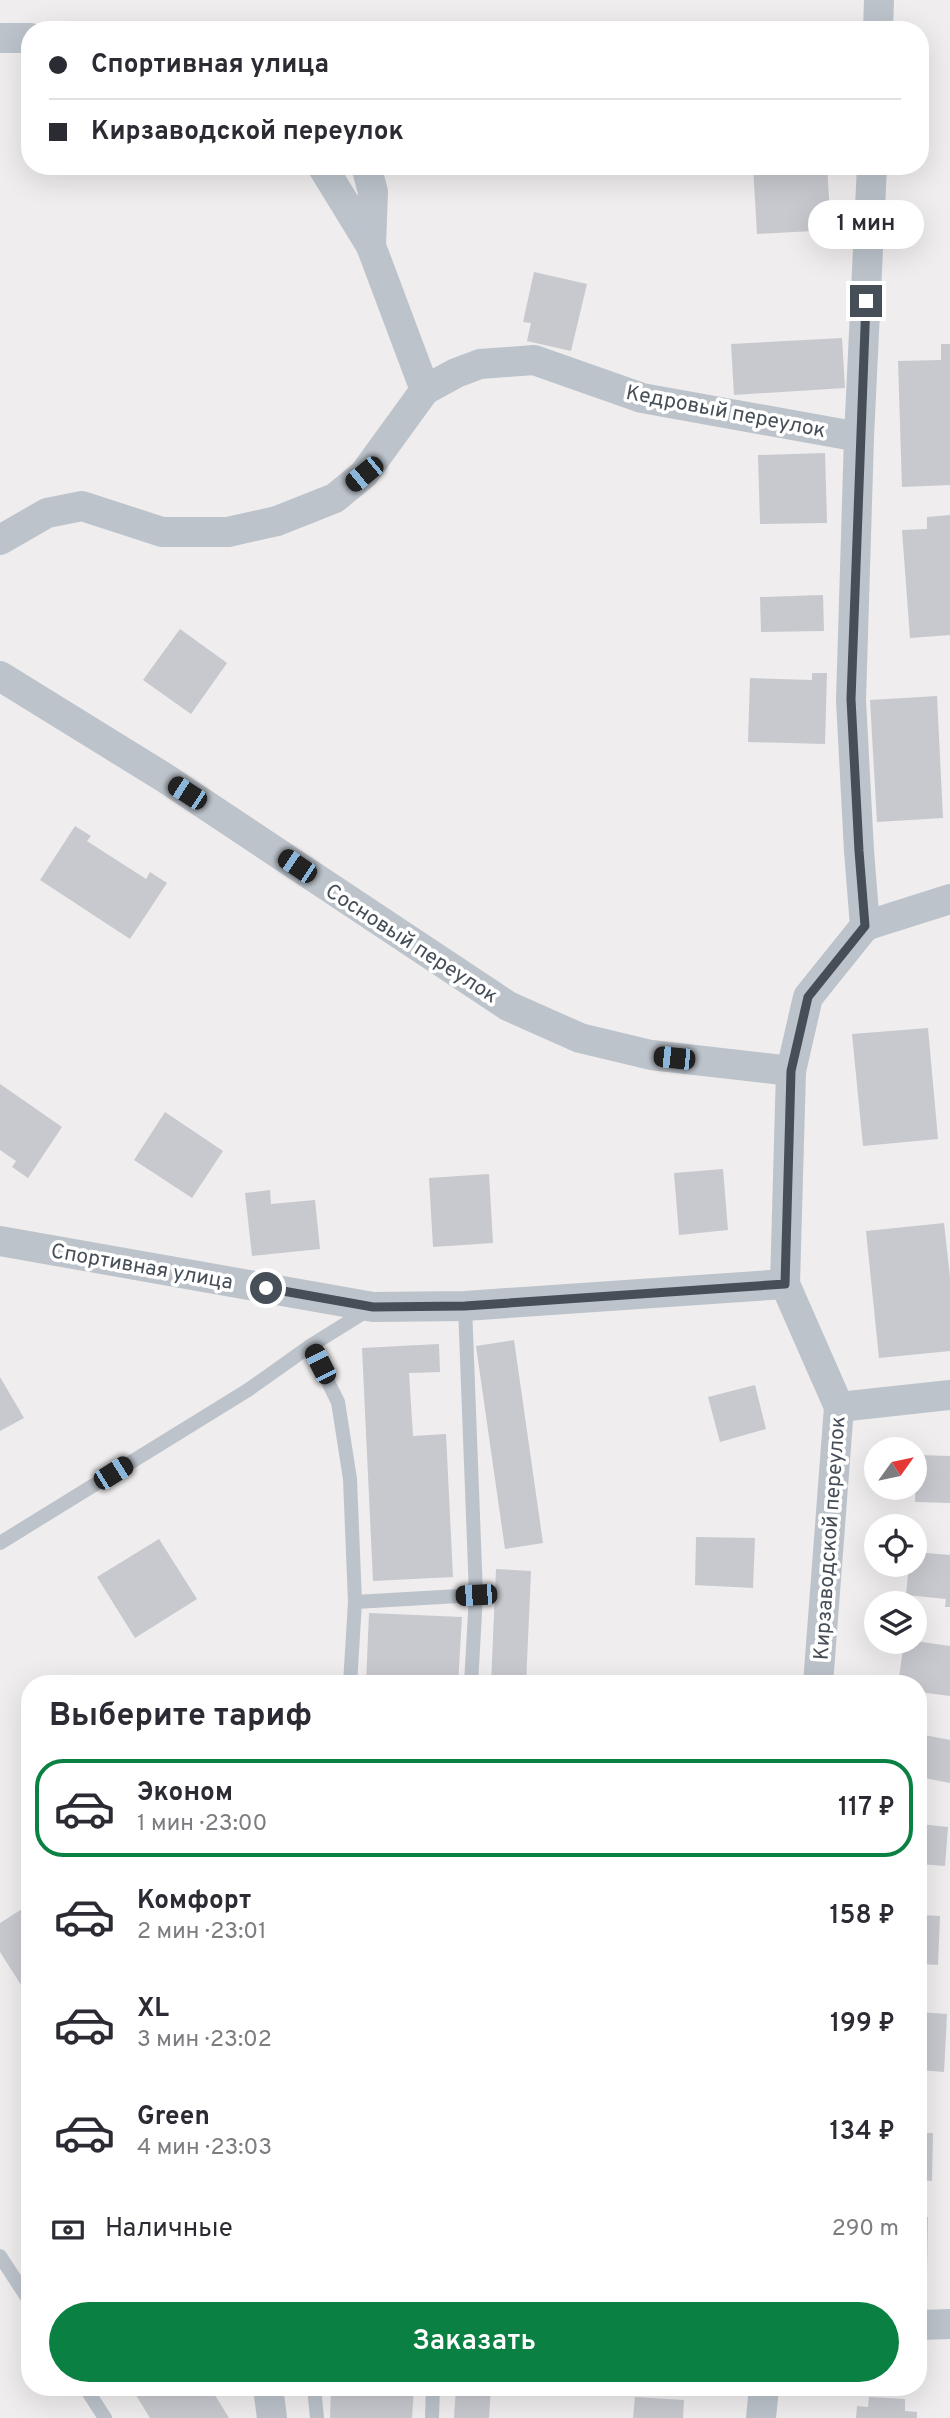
<!DOCTYPE html>
<html lang="ru">
<head>
<meta charset="utf-8">
<style>
	body { margin:0; font-family:Overpass,sans-serif; background:#f2f2f3; color:#2b2b33; height:100vh; display:flex; flex-direction:column; font-size:26px; white-space:nowrap }
	* { box-sizing:border-box; margin:0 }
	p { font-size:23px; color:#7c7c81 }
	.icon { flex:none; width:38px; height:38px; fill:none; stroke:currentColor; stroke-width:2; stroke-linecap:round; stroke-linejoin:round }
	.map { position:relative; flex:1; overflow:hidden }
	.panel { position:absolute; left:21px; top:1675px; width:906px; height:721px; display:flex; flex-direction:column; background:#fff; border-radius:28px; box-shadow:0 7px 28px #0002 }
	.panel>* { flex:none }
	.banner { position:absolute; left:21px; top:21px; width:908px; height:154px; border-radius:28px; box-shadow:0 7px 28px #0002; display:grid; align-content:center; height:154px; padding:0 28px; background:#fff }
	.needle { width:46px; rotate:57deg }
	.buttons { position:absolute; left:864px; top:1437px; display:grid; gap:14px }
	.buttons a { display:grid; place-items:center; width:63px; height:63px; border-radius:50%; background:#fff; box-shadow:0 7px 28px #0002; font-size:35px }
	.end { position:absolute; width:32px; height:32px; margin:-16px; border:9px solid #464f58; background:#fff; box-shadow:0 0 0 4px #fff }
	.from { border-radius:50% }
	.bubble { position:absolute; height:49px; border-radius:24px; background:#fff; box-shadow:0 7px 28px #0002; font-size:23px; font-weight:600; line-height:49px; text-align:center }
	.car { position:absolute; width:21px; height:42px; margin:-21px -10px; border-radius:9px; box-shadow:0 0 5px 2px #0007; background:linear-gradient(#222 24%,#8ab4d8 0 40%,#222 0 76%,#8ab4d8 0 86%,#222 0) }
	.banner b { display:flex; align-items:center; gap:24px; height:66px; font-size:26px }
	.banner b+b { border-top:2px solid #e1e1e2 }
	.banner i { width:18px; height:18px; background:#2b2b33 }
	ul { padding:0; list-style:none }
	li { display:flex; align-items:center; gap:21px; height:98px; margin:0 14px 10px; padding:0 14px; border:4px solid transparent; border-radius:28px }
	li div { flex:1 }
	li b { display:block; font-size:26px }
	li em { font-style:normal; font-weight:600 }
	li.selected { border-color:#0b8043 }
	li>.icon { width:63px; height:63px; stroke-width:1.5 }
	h2 { padding:0 28px; font-size:32px; line-height:84px }
	.pay { display:flex; align-items:center; gap:18px; height:77px; padding:0 28px; font-size:26px }
	.pay p { margin-inline-start:auto }
	.action { display:flex; gap:14px; margin-top:auto; padding:14px 28px }
	.action a { flex:1; height:80px; border-radius:42px; background:#0b8043; color:#fff; font-size:28px; font-weight:600; line-height:80px; text-align:center }
	.map>svg:first-child { display:block }
</style>
</head>
<body>
<div class="map">
<svg width="950" height="2418" viewBox="0 0 950 2418">
	<rect width="100%" height="100%" fill="#efeded"/>
	<g fill="#c7c9cf">
		<path d="M428,26l50,1v3h-50z"/>
		<path d="M753,166h74l4,64 -74,4z"/>
		<path d="M534,272l53,12 -16,67 -44,-10 4,-18 -8,-1z"/>
		<path d="M842,338l3,50 -111,7 -3,-51z"/>
		<path d="M941,344h9v141l-48,2 -4,-126 43,-1z"/>
		<path d="M825,453l2,70 -67,1 -2,-69z"/>
		<path d="M950,515v120l-40,3 -8,-108 25,-1v-12z"/>
		<path d="M823,595l1,36 -63,1 -1,-35z"/>
		<path d="M180,629l47,34 -36,51 -48,-34z"/>
		<path d="M812,673h15l-2,71 -77,-2 2,-64 62,2z"/>
		<path d="M937,696l6,122 -66,4 -7,-122z"/>
		<path d="M75,826l16,10 -4,5 59,38 4,-7 17,11 -37,56 -90,-59z"/>
		<path d="M928,1028l10,111 -75,7 -11,-112z"/>
		<path d="M0,1084l62,43 -34,51 -16,-11 4,-6 -16,-11z"/>
		<path d="M165,1112l58,39 -31,47 -58,-38z"/>
		<path d="M723,1169l5,61 -49,5 -5,-62z"/>
		<path d="M489,1174l4,69 -60,4 -4,-69z"/>
		<path d="M270,1190l1,14 44,-4 5,49 -68,7 -7,-63z"/>
		<path d="M944,1223l6,54v74l-71,7 -13,-127z"/>
		<path d="M514,1340l29,203 -38,6 -29,-203z"/>
		<path d="M439,1344l1,28 -31,1 4,63 33,-2 7,143 -80,4 -11,-233z"/>
		<path d="M0,1377l24,41 -24,13z"/>
		<path d="M755,1385l11,44 -46,13 -12,-45z"/>
		<path d="M917,1455l33,1v47l-35,-1z"/>
		<path d="M696,1537l59,1 -2,50 -58,-3z"/>
		<path d="M159,1539l38,60 -62,39 -38,-61z"/>
		<path d="M915,1552l35,3v52h-5l1,-8 -40,-4 3,-31h6z"/>
		<path d="M496,1569l35,2 -5,113h-35z"/>
		<path d="M369,1613l93,4 -4,67h-92z"/>
		<path d="M915,1641l35,5v50l-31,-4v-8h-21l6,-42z"/>
		<path d="M919,1734l31,6v43l-31,-6z"/>
		<path d="M919,1824l29,3 -3,39 -26,-2z"/>
		<path d="M30,1904v95l-30,-47v-29z"/>
		<path d="M919,1915l21,1 -2,49 -19,-1z"/>
		<path d="M919,2012l28,2 -3,58 -25,-2z"/>
		<path d="M919,2133h14l-1,48 -13,-1z"/>
		<path d="M919,2217h9l-1,56h-8z"/>
		<path d="M131,2387h79l19,31h-79z"/>
		<path d="M331,2387h83l-2,31h-82z"/>
		<path d="M456,2387h35l-2,31h-35z"/>
		<path d="M635,2397l49,3 -1,18h-50z"/>
		<path d="M869,2397l36,2v12l12,1v6h-61l1,-12 11,1z"/>
	</g>
	<g fill="none" stroke-linecap="round" stroke-linejoin="round">
		<g stroke="#bcc3cb" stroke-width="14">
			<path d="M465,1306l11,289 -5,89"/>
			<path d="M310,1346l28,56 12,77 5,123"/>
			<path d="M0,1543l248,-153 62,-44 58,-36"/>
			<path d="M350,1684l5,-82 121,-7"/>
			<path d="M0,2256l30,46"/>
			<path d="M85,2387l20,31"/>
			<path d="M314,2387l3,31"/>
			<path d="M432,2418l1,-31"/>
		</g>
		<g stroke="#bcc3cb" stroke-width="30">
			<path d="M878,30l1,-30"/>
			<path d="M0,38h30"/>
			<path d="M322,166l49,80"/>
			<path d="M366,166l7,26 -2,54 54,144"/>
			<path d="M0,540l47,-27 35,-7 80,26h66l49,-11 58,-23 29,-24 61,-84 31,-17 24,-9 54,-4 108,38 217,39"/>
			<path d="M0,676l165,102 343,228 72,32 71,17 140,16"/>
			<path d="M865,926l85,-27"/>
			<path d="M0,1241l373,66 92,-1 320,-22"/>
			<path d="M839,1407l111,-12"/>
			<path d="M818,1684l21,-277 -54,-123 6,-213 17,-74 57,-71 -6,-75 -8,-151 8,-263 13,-271"/>
			<path d="M919,2325l31,-1"/>
			<path d="M268,2387l4,31"/>
			<path d="M761,2418l3,-31"/>
		</g>
	</g>
	<g fill="none" stroke-linecap="round" stroke-linejoin="round">
		<path stroke="#464f58" stroke-width="9" d="M266,1288l107,19 92,-1 320,-22 6,-213 17,-74 57,-71 -6,-75 -8,-152 15,-398"/>
	</g>
	<g text-anchor="middle" stroke-width="7" stroke-linejoin="round" paint-order="stroke">
		<g font-size="21" fill="#464f58" stroke="#fff">
			<text transform="translate(726 411) rotate(11)" y="7">Кедровый переулок</text>
			<text transform="translate(412 943) rotate(33)" y="7">Сосновый переулок</text>
			<text transform="translate(142 1266) rotate(10)" y="7">Спортивная улица</text>
			<text transform="translate(829 1538) rotate(-86)" y="7">Кирзаводской переулок</text>
		</g>
	</g>
</svg>
<div class="buttons">
<a><svg class="needle" viewBox="-14 -14 28 28"><path d="M0-13l5 13h-10z" fill="#e53935"/><path d="M0 13l5-13h-10z" fill="#7c7c81"/></svg></a>
<a><svg class="icon" aria-label="locate" viewBox="0 0 24 24"><circle cx="12" cy="12" r="6"/><path d="M12 2v4M12 18v4M2 12h4M18 12h4"/></svg></a>
<a><svg class="icon" aria-label="layers" viewBox="0 0 24 24"><path d="M12 4l9 5-9 5-9-5zM3 14l9 5 9-5"/></svg></a>
</div>
<i class="end from" style="left:266px;top:1288px"></i>
<i class="end" style="left:866px;top:301px"></i>
<div class="bubble" style="left:808px;top:200px;width:116px">1 мин</div>
<i class="car" style="left:364px;top:474px;rotate:231deg"></i>
<i class="car" style="left:187px;top:793px;rotate:303deg"></i>
<i class="car" style="left:297px;top:866px;rotate:304deg"></i>
<i class="car" style="left:674px;top:1058px;rotate:276deg"></i>
<i class="car" style="left:320px;top:1364px;rotate:333deg"></i>
<i class="car" style="left:113px;top:1473px;rotate:58deg"></i>
<i class="car" style="left:476px;top:1595px;rotate:267deg"></i>
<div class="banner">
<b><i class="from"></i>Спортивная улица</b>
<b><i></i>Кирзаводской переулок</b>
</div>
<section class="panel">
<h2>Выберите тариф</h2>
<ul>
<li class="selected"><svg class="icon" aria-label="car" viewBox="0 0 24 24"><path d="M5 17H2v-5l4-1 3-4h7l3 4 3 1v5h-3M9 17h6M6 11h13"/><circle cx="7" cy="17" r="2"/><circle cx="17" cy="17" r="2"/></svg><div><b>Эконом</b><p>1 мин · 23:00</p></div><em>117 ₽</em></li>
<li><svg class="icon" aria-label="car" viewBox="0 0 24 24"><path d="M5 17H2v-5l4-1 3-4h7l3 4 3 1v5h-3M9 17h6M6 11h13"/><circle cx="7" cy="17" r="2"/><circle cx="17" cy="17" r="2"/></svg><div><b>Комфорт</b><p>2 мин · 23:01</p></div><em>158 ₽</em></li>
<li><svg class="icon" aria-label="car" viewBox="0 0 24 24"><path d="M5 17H2v-5l4-1 3-4h7l3 4 3 1v5h-3M9 17h6M6 11h13"/><circle cx="7" cy="17" r="2"/><circle cx="17" cy="17" r="2"/></svg><div><b>XL</b><p>3 мин · 23:02</p></div><em>199 ₽</em></li>
<li><svg class="icon" aria-label="car" viewBox="0 0 24 24"><path d="M5 17H2v-5l4-1 3-4h7l3 4 3 1v5h-3M9 17h6M6 11h13"/><circle cx="7" cy="17" r="2"/><circle cx="17" cy="17" r="2"/></svg><div><b>Green</b><p>4 мин · 23:03</p></div><em>134 ₽</em></li>
</ul>
<div class="pay"><svg class="icon" aria-label="cash" viewBox="0 0 24 24"><path d="M3 7h18v10H3z"/><circle cx="12" cy="12" r="2"/></svg>Наличные<p>290 m</p></div>
<div class="action"><a>Заказать</a></div>
</section>
</div>
</body>
</html>
